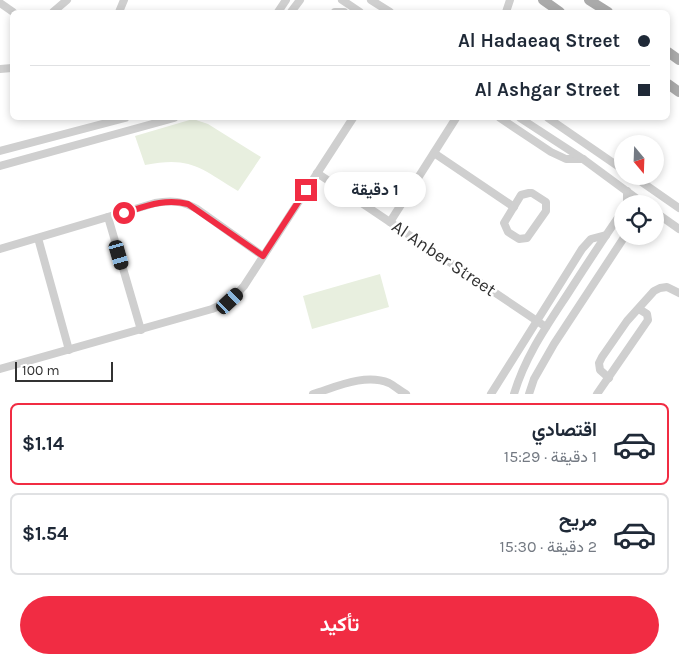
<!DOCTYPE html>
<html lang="ar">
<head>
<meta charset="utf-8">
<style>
	body { margin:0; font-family:Karla,Vazirmatn,sans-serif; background:#f2f2f3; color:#1f2937; direction:rtl; height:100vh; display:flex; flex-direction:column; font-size:19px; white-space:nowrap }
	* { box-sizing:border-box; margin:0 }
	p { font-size:16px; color:#747a83 }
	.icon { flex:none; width:28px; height:28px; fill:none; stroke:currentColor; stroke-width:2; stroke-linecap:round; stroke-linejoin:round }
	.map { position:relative; height:394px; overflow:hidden; direction:ltr }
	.panel { display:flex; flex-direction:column; background:#fff; flex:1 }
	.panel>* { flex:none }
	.top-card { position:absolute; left:10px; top:10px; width:660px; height:110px; border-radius:8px; box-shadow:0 2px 8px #0003; direction:rtl; display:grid; align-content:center; height:110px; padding:0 20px; background:#fff }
	.needle { width:32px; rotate:161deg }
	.buttons { position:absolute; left:614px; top:135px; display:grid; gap:10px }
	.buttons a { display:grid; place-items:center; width:50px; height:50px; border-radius:50%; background:#fff; box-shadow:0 2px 8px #0003; font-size:25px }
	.scale { position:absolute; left:15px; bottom:12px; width:98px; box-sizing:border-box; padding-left:5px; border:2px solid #323232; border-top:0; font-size:14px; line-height:18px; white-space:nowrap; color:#323232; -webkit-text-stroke:4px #fff; paint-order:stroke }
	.end { position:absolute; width:22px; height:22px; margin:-11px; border:6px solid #f12c43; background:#fff; box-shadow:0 0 0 2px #fff }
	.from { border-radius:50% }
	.bubble { position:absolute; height:35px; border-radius:18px; background:#fff; box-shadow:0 2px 8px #0003; font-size:16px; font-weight:700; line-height:35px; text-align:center; direction:rtl }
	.car { position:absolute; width:15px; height:30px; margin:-15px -8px; border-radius:6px; box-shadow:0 0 4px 1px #0007; background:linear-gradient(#222 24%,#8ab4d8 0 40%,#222 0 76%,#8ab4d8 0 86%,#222 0) }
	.top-card b { display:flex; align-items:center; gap:18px; height:48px; font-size:19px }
	.top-card b+b { border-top:1px solid #e0e1e3 }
	.top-card i { width:12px; height:12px; background:#1f2937 }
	ul { padding:9px 0 0; list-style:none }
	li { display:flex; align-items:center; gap:15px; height:82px; margin:0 10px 8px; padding:0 10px; border:2px solid #e0e1e3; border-radius:8px }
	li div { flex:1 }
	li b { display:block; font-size:19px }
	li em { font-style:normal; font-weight:700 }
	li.current { border-color:#f12c43 }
	li>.icon { width:45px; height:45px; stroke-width:1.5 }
	.button { display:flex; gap:10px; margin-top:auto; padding:10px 20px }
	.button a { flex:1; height:58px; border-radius:30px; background:#f12c43; color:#fff; font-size:20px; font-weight:700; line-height:58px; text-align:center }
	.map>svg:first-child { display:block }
</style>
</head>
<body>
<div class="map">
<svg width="679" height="394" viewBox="0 0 679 394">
	<rect width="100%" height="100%" fill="#fff"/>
	<g fill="#e8efdf">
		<path d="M193,119l15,5 53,33 -23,34c-38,-23 -47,-35 -93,-26l-10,-29z"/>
		<path d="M380,274l9,33 -77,22 -9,-33z"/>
	</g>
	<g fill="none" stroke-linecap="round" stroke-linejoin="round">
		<g stroke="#cfcfcf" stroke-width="8">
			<path d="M342,0l18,12"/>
			<path d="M371,0l19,12"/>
			<path d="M0,3l13,9"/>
			<path d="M53,12l14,-12"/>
			<path d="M119,12l5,-12"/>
			<path d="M278,12l8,-12"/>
			<path d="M291,12l9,-12"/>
			<path d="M335,12h9"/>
			<path d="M506,12l4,-12"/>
			<path d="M0,69l12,-1"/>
			<path d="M500,118l51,34 15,7h17"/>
			<path d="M520,118l63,41 61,45"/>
			<path d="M548,118l74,51"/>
			<path d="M0,151l125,-33"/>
			<path d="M434,153l80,54"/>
			<path d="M0,166l174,-48"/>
			<path d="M317,173l229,154"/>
			<path d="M633,176l46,32"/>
			<path d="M529,193h3l14,9v9l-19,27 -8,1 -11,-7 -4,-9 17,-28z"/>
			<path d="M627,204v-13"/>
			<path d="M655,212l24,17"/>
			<path d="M108,217l33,113"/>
			<path d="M390,222l66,-104"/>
			<path d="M38,238l31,112"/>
			<path d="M0,249l155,-46c16,-3 28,-2 42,6l66,47"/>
			<path d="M0,369l212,-60 18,-8 14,-15 109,-168"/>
			<path d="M609,378l-9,-8 -1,-7 3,-6 25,-36 27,-30 6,-3 7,-1 12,6"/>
			<path d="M313,394c23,-7 52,-21 76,-11 6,3 11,8 17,11"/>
			<path d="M491,394l91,-145 9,-10 15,-4"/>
			<path d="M514,394c11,-37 32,-67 53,-99 18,-28 36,-56 55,-83"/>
			<path d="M529,394l5,-15 20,-35 71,-108"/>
			<path d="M597,394l51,-74 -1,-6 -8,-5"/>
		</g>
		<g stroke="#aaa" stroke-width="10">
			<path d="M543,0l17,12"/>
			<path d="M589,0l19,12"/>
			<path d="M668,52l11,8"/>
			<path d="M668,84l11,8"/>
		</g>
	</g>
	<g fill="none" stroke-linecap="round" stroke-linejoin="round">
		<path stroke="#f12c43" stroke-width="6" d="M124,213c22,-7 41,-15 64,-9l75,52 43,-66"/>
	</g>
	<g text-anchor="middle" stroke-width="5" stroke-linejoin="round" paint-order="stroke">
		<g font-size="18" fill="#323232" stroke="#fff">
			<text transform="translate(444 258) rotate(34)" y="6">Al Anber Street</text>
		</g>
	</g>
</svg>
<div class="buttons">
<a><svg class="needle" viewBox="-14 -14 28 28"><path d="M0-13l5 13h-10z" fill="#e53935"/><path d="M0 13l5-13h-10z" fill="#747a83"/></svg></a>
<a><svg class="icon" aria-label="locate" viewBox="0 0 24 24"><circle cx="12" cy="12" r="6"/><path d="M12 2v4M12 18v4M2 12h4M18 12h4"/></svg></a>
</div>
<div class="scale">100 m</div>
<i class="end from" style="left:124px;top:213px"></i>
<i class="end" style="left:306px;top:190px"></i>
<div class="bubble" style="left:324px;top:172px;width:102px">1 دقيقة</div>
<i class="car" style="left:119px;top:255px;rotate:164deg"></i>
<i class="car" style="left:230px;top:301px;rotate:47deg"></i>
<div class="top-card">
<b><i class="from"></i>Al Hadaeaq Street</b>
<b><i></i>Al Ashgar Street</b>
</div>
</div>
<section class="panel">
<ul>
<li class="current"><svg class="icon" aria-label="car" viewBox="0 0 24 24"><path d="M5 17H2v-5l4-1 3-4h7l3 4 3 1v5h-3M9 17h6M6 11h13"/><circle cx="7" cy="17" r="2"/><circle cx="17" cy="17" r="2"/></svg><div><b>اقتصادي</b><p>1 دقيقة · 15:29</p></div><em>$1.14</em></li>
<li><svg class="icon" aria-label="car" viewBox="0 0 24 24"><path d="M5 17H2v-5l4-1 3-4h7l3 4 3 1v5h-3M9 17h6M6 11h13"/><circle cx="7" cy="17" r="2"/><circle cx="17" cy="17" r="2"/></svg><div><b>مريح</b><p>2 دقيقة · 15:30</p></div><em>$1.54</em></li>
</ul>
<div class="button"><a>تأكيد</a></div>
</section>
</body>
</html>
